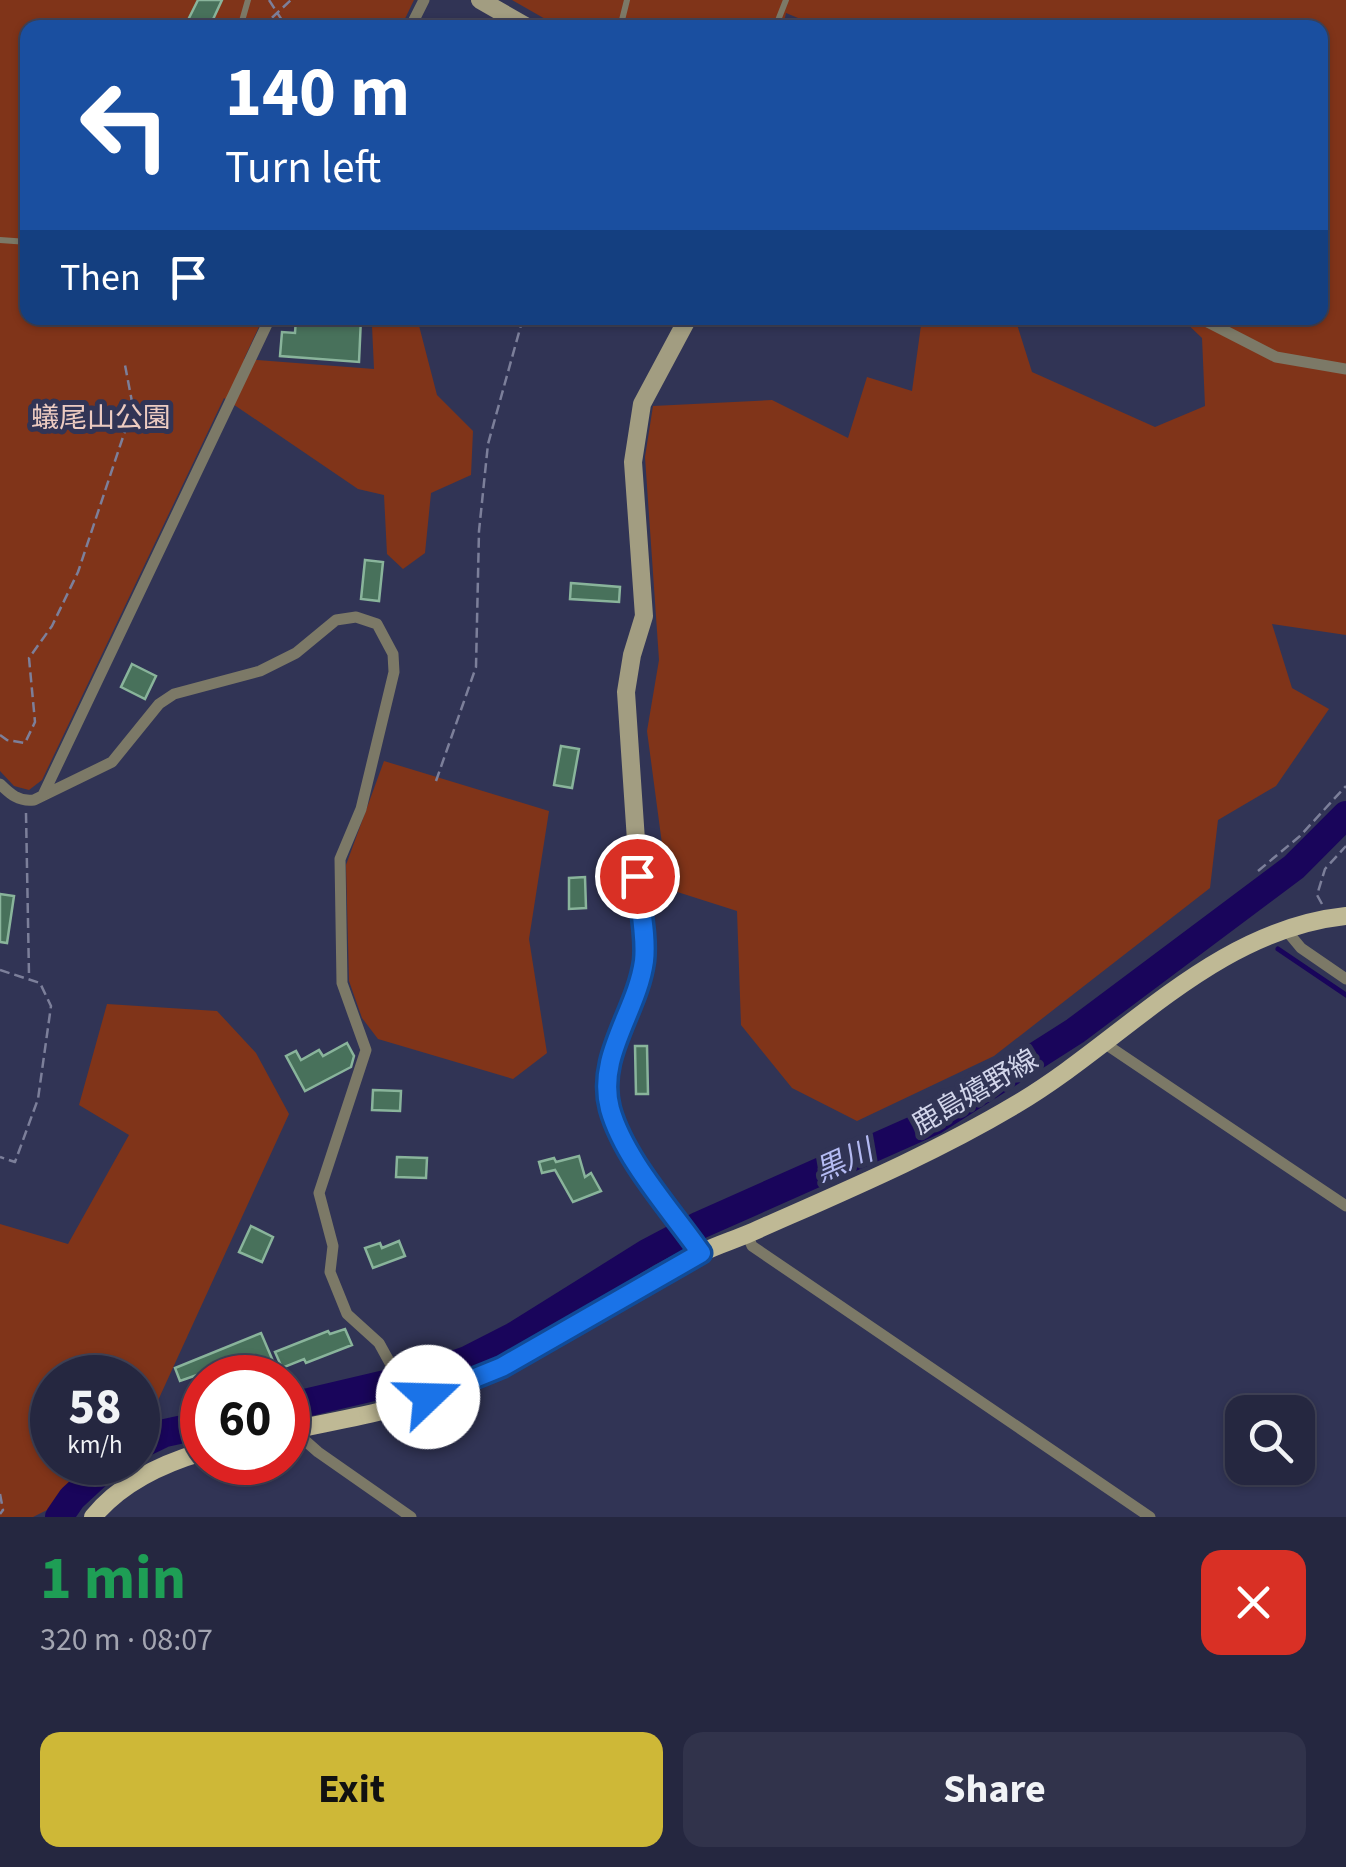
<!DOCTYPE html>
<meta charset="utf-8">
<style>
:root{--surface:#252740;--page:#31334b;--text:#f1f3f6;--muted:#a3a5b1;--line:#424459;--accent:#ceb837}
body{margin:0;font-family:"Source Sans 3","Noto Sans JP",sans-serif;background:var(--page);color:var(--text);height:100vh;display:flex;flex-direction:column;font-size:38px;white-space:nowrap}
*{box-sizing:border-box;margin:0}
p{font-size:32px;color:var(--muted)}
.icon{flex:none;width:55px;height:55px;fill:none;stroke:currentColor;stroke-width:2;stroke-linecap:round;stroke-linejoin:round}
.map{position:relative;height:1517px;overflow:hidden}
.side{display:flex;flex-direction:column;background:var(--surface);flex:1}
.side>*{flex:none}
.guide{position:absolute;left:20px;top:20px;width:1308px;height:305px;border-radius:20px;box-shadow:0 2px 8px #0004,0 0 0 2px var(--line);background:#1a4fa0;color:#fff;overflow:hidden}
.tools{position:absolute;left:1225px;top:1395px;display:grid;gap:20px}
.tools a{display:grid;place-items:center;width:90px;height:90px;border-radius:20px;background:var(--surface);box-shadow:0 2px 8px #0004,0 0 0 2px var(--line);font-size:50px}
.speed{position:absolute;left:30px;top:1355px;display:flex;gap:20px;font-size:50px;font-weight:700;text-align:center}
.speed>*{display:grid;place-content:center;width:130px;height:130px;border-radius:50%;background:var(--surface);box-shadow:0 2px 8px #0004,0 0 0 2px var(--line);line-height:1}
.speed small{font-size:25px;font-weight:400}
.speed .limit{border:15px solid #d22;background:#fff;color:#111}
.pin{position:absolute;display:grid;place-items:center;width:85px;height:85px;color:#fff;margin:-42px;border:5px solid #fff;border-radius:50%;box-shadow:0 2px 10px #0007}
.me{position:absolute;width:110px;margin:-55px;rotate:69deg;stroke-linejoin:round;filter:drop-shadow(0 0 8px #0008)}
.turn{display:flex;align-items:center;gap:35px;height:210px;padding:0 40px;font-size:45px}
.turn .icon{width:130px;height:130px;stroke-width:2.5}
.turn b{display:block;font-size:70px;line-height:85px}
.then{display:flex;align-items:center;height:95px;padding:0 40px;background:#0003;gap:20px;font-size:38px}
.round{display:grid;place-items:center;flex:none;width:105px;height:105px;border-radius:20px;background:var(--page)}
.summary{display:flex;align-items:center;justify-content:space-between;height:170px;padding:0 40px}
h1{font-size:60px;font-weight:700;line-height:75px;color:#1e9e55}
.cta{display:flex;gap:20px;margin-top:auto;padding:20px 40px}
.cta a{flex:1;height:115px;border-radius:20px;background:var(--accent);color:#111;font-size:40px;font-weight:700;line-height:115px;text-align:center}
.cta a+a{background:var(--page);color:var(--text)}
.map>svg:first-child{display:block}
.green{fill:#803419}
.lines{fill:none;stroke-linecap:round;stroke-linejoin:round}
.stream{stroke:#19055b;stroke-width:5}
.river{stroke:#19055b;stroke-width:28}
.building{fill:#48715b;stroke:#89b49b;stroke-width:2.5}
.path{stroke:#7c7f9a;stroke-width:2.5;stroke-dasharray:10 5;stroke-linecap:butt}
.lane{stroke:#7c7967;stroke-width:6}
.street{stroke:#7c7967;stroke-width:11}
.secondary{stroke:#a29d81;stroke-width:18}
.primary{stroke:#bfb995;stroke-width:18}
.route-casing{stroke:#114b97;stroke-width:25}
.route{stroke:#1a73e8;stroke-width:18}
.labels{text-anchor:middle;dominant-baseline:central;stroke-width:10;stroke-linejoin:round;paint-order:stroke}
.park-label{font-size:28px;fill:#eccbc1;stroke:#313455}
.street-label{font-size:28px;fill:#d2d5ea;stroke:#313455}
.water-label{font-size:30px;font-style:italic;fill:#b4baf2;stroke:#313455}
</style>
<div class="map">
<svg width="1346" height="1517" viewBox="0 0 1346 1517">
<rect width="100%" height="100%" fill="#313455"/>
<path class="green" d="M0 0H414L401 27 28 28V318H263L244 359 374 369 372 326 400 325 402 318H417L437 395 473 431 471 475 431 493 425 553 403 569 387 554 384 495 358 489 224 398 42 780 29 790 14 786 0 771Z
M512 0H1346V635L1272 624 1292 688 1329 709 1276 786 1218 820 1210 888 994 1056 857 1121 792 1088 741 1025 737 911 668 889 647 731 659 660 645 457 653 406 772 400 848 438 867 377 912 391 922 318H1015L1032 372 1155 427 1205 406 1202 338 1181 318H1320V28H822L786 13 783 27 561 28Z
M384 761 549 811 529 939 547 1053 513 1079 378 1039 362 1018 349 981 346 865Z
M107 1004 217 1011 256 1053 289 1114 155 1407 138 1424V1378H52V1462L99 1463 57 1505 33 1517H0V1224L68 1244 129 1135 79 1105Z"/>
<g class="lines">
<path class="stream" d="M1278 949 1346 995"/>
<path class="river" d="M288 1407 424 1375 467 1360 514 1336 647 1253 700 1225 934 1121 1075 1031 1294 867 1346 815
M138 1446 165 1433 202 1425
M59 1517 72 1498 111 1462"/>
</g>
<path class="building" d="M198 0H222L209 28H184Z
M296 318H361L359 362 280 356 282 332 295 333Z
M365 560 383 562 379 601 361 599Z
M571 583 620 587 619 602 570 599Z
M132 664 156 676 145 699 121 687Z
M561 746 579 749 572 788 554 785Z
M585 877 586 908 569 909V878Z
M0 894 14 896 7 943 0 942Z
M347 1043 354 1056 351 1067 305 1091 286 1056 296 1051 301 1060 319 1050 323 1056Z
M635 1046H647L648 1094H636Z
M373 1090 401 1091 400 1111 372 1110Z
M579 1156 585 1177 591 1173 601 1191 573 1202 555 1170 542 1173 539 1162 554 1158 556 1162Z
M397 1157 427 1158 426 1178 396 1177Z
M251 1226 273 1237 262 1262 239 1252Z
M399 1241 405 1256 373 1268 365 1248 380 1243 382 1248Z
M345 1329 352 1345 306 1363 304 1359 282 1368 275 1352 328 1331 330 1334Z
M261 1333 273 1361 230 1378H201L200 1374 180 1381 175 1368Z"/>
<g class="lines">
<path class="path" d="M269 0 287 28
M261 28 291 0
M0 735 7 740 25 743 35 722 29 658 52 626 78 572 133 407 125 365
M436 781 476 667 479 531 488 444 523 318
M26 813 29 975
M1258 871 1300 836 1346 786
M1322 904 1317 895 1325 869 1346 846
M0 970 40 983 51 1006 38 1099 15 1162 0 1157
M0 1494 3 1510 0 1514"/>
<path class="lane" d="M240 28 248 0
M620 28 627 0
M775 28 786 0
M0 240 28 242"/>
<path class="street" d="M410 28 424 0
M1200 318 1276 357 1346 369
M0 784C10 794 19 802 34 800L112 762 159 704 174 694 260 671 296 653 336 620 356 617 377 624 393 654 394 672 361 809 340 859 342 983 366 1050 319 1193 333 1246 330 1272 347 1314 379 1343 390 1363 403 1405
M43 795 270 318
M1286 930 1301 948 1346 979
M1104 1043 1346 1206
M747 1234 752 1246 1150 1517
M293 1430 318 1452 411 1517"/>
<path class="secondary" d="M480 0 529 28
M688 318 642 404 633 462 644 616 632 655 626 692 644 959C640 974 637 990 632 1004 626 1021 615 1037 611 1054 592 1127 662 1198 701 1253"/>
<path class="primary" d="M288 1431C343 1419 403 1410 456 1388 542 1353 617 1294 701 1253 717 1245 734 1240 750 1233 840 1193 931 1155 1015 1105 1124 1041 1213 930 1346 916
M93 1517C120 1484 161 1464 202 1452"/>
</g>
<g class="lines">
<g class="route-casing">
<path id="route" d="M428 1397 502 1367 701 1253C671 1210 624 1159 610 1109 596 1056 637 1012 644 961 647 935 639 903 637 876"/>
</g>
<use href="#route" class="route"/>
</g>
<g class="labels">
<g class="park-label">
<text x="101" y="418">蟻尾山公園</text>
</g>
<g class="street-label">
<text transform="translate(975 1092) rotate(-30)">鹿島嬉野線</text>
</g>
<g class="water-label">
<text transform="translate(844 1161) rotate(-24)">黒川</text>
</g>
</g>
</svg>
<div class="tools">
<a><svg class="icon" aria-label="search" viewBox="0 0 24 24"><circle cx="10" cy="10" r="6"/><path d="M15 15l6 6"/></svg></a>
</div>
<div class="speed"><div>58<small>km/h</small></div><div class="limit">60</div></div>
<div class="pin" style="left:637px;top:876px;background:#d93025"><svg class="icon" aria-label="arrive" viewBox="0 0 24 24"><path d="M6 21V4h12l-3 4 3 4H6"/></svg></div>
<svg class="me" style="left:428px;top:1397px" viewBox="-20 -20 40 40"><circle r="19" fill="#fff"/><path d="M0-13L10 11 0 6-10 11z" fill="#1a73e8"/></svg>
<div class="guide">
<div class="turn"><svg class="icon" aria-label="left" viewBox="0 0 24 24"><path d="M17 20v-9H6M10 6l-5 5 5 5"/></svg><div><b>140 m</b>Turn left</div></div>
<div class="then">Then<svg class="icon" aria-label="arrive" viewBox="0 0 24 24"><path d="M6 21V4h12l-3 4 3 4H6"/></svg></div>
</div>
</div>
<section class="side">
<div class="summary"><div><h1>1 min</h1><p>320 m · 08:07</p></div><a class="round" style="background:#d93025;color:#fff"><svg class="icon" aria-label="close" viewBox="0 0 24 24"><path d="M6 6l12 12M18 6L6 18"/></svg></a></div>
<div class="cta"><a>Exit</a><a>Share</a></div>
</section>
